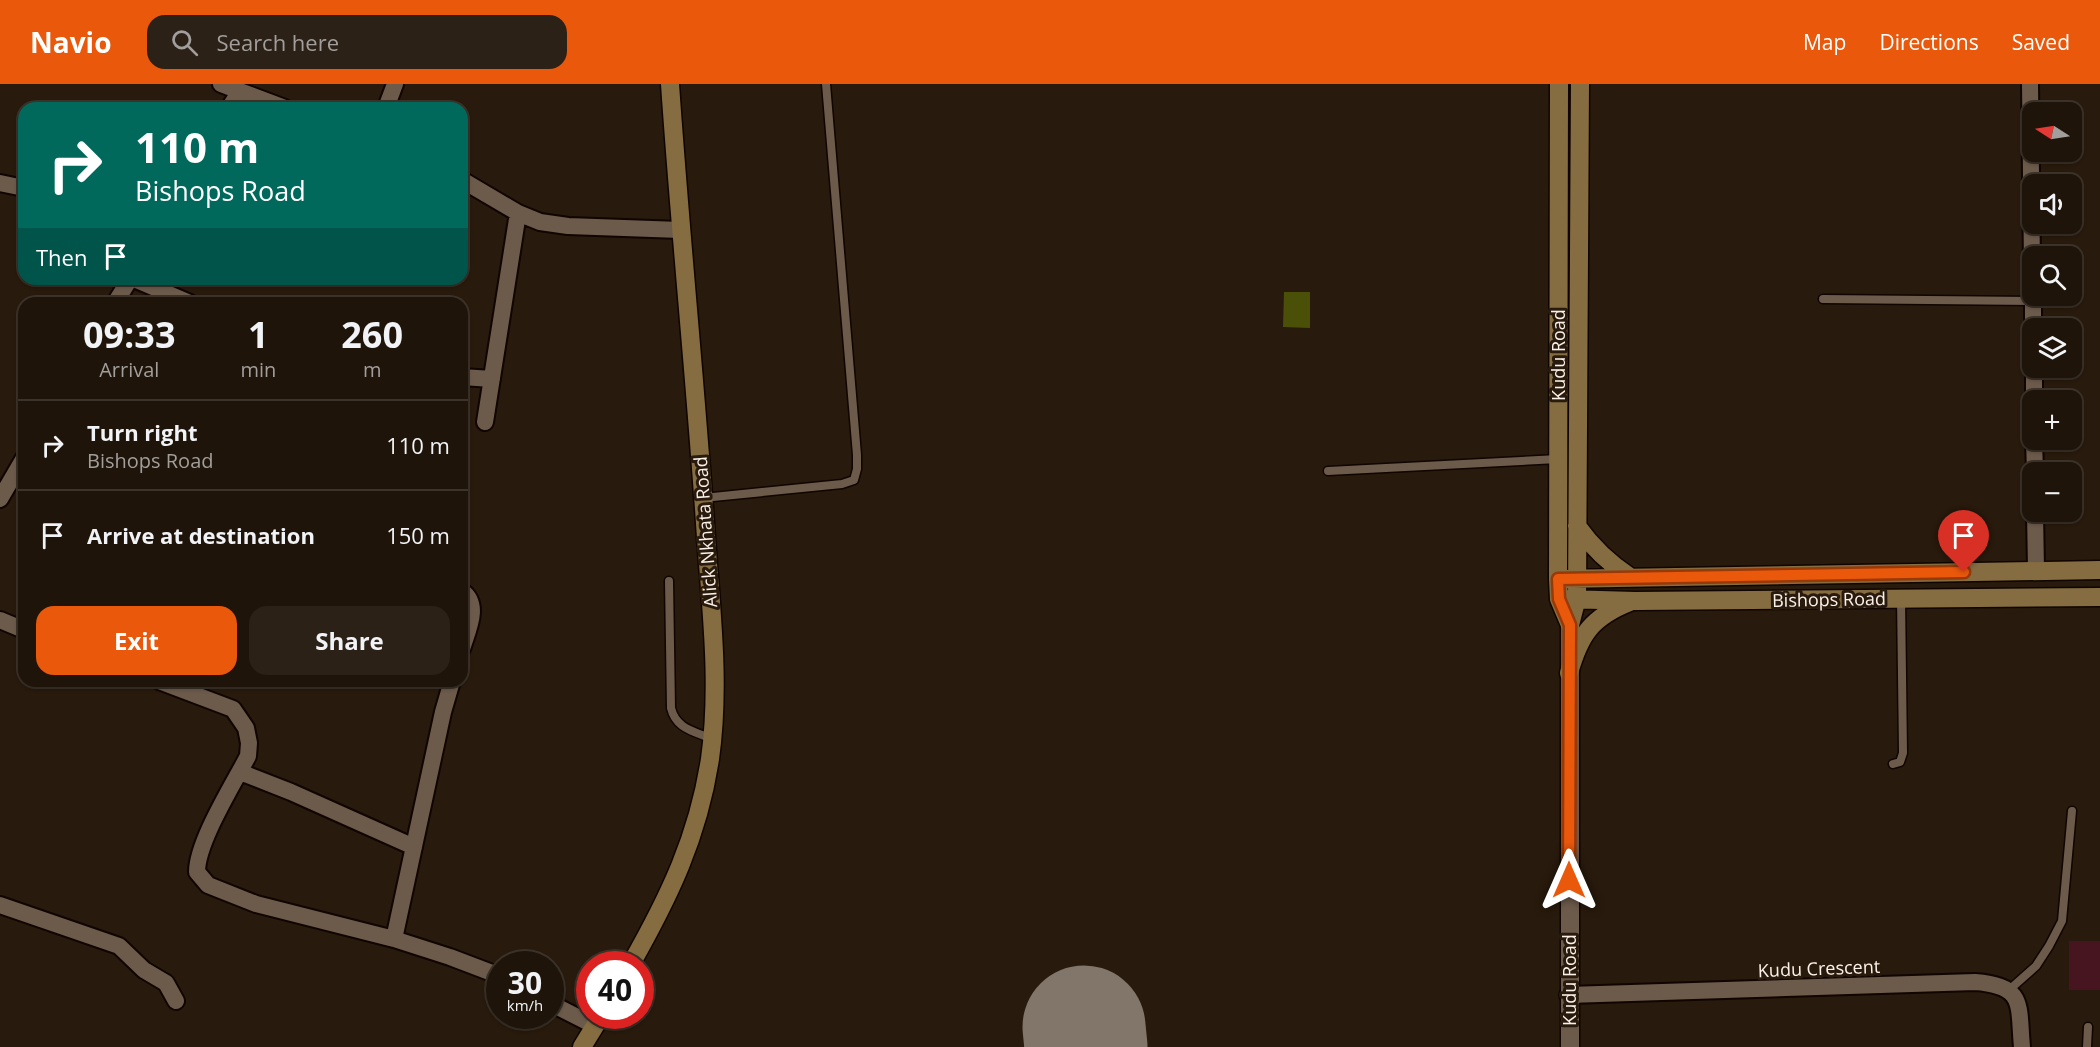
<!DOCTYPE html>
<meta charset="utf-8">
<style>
:root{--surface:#1e1409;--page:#2b2117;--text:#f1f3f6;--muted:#a19e9c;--line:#3c332a;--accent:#ea580c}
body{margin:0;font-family:"Open Sans",sans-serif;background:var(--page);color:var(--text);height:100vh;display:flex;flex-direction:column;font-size:22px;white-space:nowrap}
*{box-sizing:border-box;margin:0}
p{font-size:20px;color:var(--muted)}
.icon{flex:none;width:33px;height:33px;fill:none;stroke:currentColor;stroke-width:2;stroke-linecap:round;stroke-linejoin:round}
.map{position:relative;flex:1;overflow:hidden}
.sheet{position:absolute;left:18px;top:213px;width:450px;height:390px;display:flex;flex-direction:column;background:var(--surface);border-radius:18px;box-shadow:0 2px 4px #0004,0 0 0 2px var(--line)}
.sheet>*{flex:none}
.banner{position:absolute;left:18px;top:18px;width:450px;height:183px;border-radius:18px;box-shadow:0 2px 4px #0004,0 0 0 2px var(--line);background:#00695c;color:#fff;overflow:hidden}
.needle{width:39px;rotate:282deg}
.fabs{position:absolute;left:2022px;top:18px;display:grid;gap:12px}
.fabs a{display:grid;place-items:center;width:60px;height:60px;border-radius:12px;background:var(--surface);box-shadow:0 2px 4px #0004,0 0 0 2px var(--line);font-size:30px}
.speed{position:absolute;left:486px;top:867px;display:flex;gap:12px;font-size:30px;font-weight:700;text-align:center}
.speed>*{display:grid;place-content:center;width:78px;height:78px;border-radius:50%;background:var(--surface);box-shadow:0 2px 4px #0004,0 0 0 2px var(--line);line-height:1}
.speed small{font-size:15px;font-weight:400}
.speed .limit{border:9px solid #d22;background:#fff;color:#111}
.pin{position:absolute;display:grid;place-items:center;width:51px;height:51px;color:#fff;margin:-62px -26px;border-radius:50% 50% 50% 0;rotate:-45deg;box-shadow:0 0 6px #0007}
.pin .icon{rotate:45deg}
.me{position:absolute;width:66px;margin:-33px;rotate:0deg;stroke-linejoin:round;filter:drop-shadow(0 0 4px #0008)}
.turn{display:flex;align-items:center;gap:21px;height:126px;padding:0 18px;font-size:27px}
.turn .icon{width:78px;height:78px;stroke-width:2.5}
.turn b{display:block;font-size:42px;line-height:51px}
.then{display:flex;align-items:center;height:57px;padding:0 18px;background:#0003;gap:12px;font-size:22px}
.eta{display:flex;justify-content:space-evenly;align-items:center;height:102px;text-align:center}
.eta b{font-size:36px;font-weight:700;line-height:42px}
.button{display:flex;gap:12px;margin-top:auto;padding:12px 18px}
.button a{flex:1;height:69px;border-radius:18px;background:var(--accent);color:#fff;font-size:24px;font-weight:700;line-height:69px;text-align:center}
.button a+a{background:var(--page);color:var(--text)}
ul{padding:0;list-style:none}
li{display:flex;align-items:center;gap:18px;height:90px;padding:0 18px;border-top:2px solid var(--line)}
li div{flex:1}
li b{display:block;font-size:22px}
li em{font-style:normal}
header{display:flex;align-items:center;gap:36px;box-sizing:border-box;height:84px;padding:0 30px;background:var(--accent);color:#fff}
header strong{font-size:28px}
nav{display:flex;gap:33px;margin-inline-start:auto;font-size:21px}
.search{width:420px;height:54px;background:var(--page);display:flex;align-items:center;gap:15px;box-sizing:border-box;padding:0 21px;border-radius:18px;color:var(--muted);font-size:22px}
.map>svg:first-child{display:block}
.green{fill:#47151f}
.water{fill:#4a5007}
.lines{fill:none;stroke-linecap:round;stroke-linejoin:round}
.runway{stroke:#82766a;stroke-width:123}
.service-casing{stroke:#100500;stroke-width:11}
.minor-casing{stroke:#100500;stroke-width:20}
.tertiary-casing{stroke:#100500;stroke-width:21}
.secondary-casing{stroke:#100500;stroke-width:21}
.service{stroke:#6c5a4b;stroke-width:8}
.minor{stroke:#6c5a4b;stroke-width:16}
.tertiary{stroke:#6c5a4b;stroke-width:18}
.secondary{stroke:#856d41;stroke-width:18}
.route-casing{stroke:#983908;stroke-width:15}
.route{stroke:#ea580c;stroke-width:10}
.labels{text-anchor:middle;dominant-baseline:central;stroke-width:6;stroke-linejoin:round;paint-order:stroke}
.street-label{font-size:18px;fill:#fcf1e8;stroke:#281a0c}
</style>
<header>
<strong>Navio</strong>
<div class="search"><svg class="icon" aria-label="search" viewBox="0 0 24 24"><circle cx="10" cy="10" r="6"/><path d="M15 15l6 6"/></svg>Search here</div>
<nav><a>Map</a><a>Directions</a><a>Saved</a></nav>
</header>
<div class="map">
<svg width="2100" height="963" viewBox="0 0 2100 963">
<rect width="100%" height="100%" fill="#281a0c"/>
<path class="green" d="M2069 857H2100V906H2069Z"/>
<path class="water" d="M1284 208H1310V244L1283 243Z"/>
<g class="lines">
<path class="runway" d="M1084 943 1086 963"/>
<g class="service-casing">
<path id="service" d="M1823 215 2033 217
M1328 387 1558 375
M703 414 842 400 854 396 857 385V371L826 0
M669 497 671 624C676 645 694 647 712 655
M1893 680 1900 678 1903 669 1901 514
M2009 906 2036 882 2049 862 2062 837 2072 727
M2087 963 2088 943"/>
</g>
<g class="minor-casing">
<path id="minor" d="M221 0 285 24
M2030 0 2032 182
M229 24 240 7
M386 24 395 0
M462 96 518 129 540 138 568 142 680 146
M0 99 24 104
M134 195 190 219
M2033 212V244
M115 219 130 195
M2034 284V316
M462 293 492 295
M485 338 518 129
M2034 356 2035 388
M0 415 24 374
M2035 428 2036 486
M462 507C481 521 468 545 462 565
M0 536 24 546
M159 597 233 625 246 644 249 659 248 672C233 701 197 758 197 788L208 801 256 820 394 855 450 873 500 892
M240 688 291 708 414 763
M0 821 119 862 144 886 166 899 176 917
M394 855 443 628 452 597
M1568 911 1975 898C2026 902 2018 921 2022 963
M550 919 595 942"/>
</g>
<g class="tertiary-casing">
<path id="tertiary" d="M1570 541V963"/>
</g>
<g class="secondary-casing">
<path id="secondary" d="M1559 0 1558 495 1559 515 1570 541
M1577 442C1592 463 1607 478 1630 493
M1558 495 2100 486
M1565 515 1635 517 2100 513
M1570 541 1577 514 1580 0
M1569 589C1580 550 1592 533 1630 518
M631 880C669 813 698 753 710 675 721 597 710 517 705 439 695 293 680 146 670 0
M582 963 601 932"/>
</g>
<use href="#service" class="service"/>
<use href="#minor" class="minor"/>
<use href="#tertiary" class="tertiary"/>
<use href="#secondary" class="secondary"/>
</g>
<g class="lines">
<g class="route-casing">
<path id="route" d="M1569 796 1570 541 1559 515 1558 495 1964 488"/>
</g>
<use href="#route" class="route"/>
</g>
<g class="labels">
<g class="street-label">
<text transform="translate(1558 271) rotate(-90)">Kudu Road</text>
<text transform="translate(705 448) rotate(-94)">Alick Nkhata Road</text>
<text transform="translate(1829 515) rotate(-1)">Bishops Road</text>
<text transform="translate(1819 884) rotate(-2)">Kudu Crescent</text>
<text transform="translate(1569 896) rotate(-90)">Kudu Road</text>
</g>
</g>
</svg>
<div class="fabs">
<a><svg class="needle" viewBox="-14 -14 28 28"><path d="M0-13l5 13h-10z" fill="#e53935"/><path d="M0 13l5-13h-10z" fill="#a19e9c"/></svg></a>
<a><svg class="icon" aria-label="sound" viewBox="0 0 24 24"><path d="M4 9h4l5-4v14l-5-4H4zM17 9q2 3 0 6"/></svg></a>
<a><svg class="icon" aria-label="search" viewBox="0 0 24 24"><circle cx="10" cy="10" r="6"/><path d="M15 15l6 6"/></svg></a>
<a><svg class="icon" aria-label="layers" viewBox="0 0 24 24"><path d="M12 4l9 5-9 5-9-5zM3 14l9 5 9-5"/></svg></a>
<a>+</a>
<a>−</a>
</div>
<div class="speed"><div>30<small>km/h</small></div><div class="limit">40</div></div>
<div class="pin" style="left:1964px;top:488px;background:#d93025"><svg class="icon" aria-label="arrive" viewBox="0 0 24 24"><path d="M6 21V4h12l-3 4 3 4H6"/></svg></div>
<svg class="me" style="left:1569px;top:796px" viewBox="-20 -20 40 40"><path d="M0-17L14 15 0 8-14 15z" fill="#ea580c" stroke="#fff" stroke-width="4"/></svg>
<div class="banner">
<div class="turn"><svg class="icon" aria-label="right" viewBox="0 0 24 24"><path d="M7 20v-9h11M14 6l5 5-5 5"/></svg><div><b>110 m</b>Bishops Road</div></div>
<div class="then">Then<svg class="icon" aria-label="arrive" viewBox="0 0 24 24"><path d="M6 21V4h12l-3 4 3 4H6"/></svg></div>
</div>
<section class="sheet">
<div class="eta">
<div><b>09:33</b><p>Arrival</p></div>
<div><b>1</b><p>min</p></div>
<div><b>260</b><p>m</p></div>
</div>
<ul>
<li><svg class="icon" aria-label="right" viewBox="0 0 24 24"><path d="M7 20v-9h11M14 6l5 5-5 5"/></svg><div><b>Turn right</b><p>Bishops Road</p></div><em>110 m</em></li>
<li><svg class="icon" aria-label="arrive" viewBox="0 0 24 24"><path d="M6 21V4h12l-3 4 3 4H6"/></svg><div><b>Arrive at destination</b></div><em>150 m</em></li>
</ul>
<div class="button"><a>Exit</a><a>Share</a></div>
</section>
</div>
